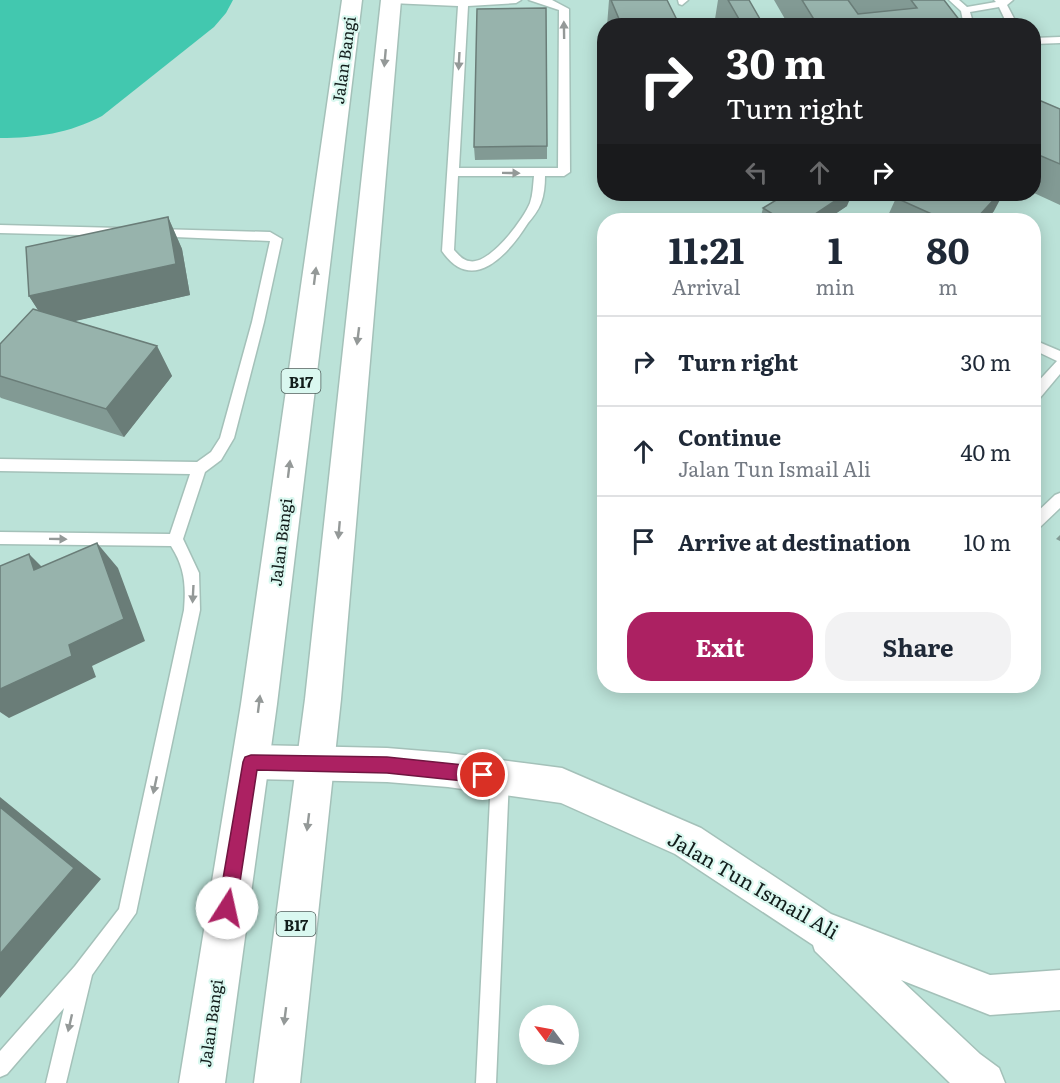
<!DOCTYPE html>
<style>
:root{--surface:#fff;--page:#f2f2f3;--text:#1f2937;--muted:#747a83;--line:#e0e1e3;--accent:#ac2162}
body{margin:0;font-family:Literata,serif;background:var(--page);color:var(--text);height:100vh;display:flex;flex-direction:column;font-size:22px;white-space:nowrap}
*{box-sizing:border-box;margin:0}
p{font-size:20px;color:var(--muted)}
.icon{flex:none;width:33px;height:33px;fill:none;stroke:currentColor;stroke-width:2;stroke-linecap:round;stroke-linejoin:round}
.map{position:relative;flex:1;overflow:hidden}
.panel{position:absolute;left:597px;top:213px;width:444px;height:480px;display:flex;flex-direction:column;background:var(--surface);border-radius:24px;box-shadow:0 3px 15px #0003}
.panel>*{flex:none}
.hud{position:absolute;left:597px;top:18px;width:444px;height:183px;border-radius:24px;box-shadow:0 3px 15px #0003;background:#202124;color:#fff;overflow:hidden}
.needle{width:39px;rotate:302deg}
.tools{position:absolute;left:519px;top:1005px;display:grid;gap:12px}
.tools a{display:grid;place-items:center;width:60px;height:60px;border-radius:50%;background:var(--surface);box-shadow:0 3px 15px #0003;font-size:30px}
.pin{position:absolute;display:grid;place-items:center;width:51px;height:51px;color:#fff;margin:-26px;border:3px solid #fff;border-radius:50%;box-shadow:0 2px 6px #0007}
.me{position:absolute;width:66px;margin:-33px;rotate:10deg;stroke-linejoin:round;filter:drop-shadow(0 0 4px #0008)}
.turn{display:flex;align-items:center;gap:21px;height:126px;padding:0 30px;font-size:27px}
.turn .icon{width:78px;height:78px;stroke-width:2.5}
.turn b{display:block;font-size:42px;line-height:51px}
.lanes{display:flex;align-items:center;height:57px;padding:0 30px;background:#0003;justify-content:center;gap:30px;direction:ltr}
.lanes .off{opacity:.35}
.eta{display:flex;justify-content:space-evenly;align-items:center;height:102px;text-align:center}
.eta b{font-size:36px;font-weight:700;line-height:42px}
.action{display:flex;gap:12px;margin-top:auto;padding:12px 30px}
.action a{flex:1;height:69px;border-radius:24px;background:var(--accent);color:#fff;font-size:24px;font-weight:700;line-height:69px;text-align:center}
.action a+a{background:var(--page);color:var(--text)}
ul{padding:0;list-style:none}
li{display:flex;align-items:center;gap:18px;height:90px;padding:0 30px;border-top:2px solid var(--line)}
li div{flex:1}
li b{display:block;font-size:22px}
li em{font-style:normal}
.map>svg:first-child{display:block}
.built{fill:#bbe2d8;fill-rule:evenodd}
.water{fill:#42c8af}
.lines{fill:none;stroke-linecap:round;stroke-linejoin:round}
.service-casing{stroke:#a4c1b9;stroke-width:3}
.minor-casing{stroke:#a4c1b9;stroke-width:3}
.primary-casing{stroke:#a4c1b9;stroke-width:3}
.service{fill:#fff;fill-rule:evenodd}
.minor{fill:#fff;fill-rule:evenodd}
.primary{fill:#fff;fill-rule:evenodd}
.wall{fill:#829a94}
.shaded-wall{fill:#6a7d78}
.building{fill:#97b3ac;stroke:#6a7d78;stroke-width:1.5}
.oneway{fill:#949998}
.route{fill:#ac2162;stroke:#701540;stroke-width:1.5}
.labels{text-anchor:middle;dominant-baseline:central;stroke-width:4.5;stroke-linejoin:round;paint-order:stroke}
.shield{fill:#daf8f0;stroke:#4e5f5b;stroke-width:1.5}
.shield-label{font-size:15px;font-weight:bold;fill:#121d1b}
.street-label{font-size:16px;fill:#121d1b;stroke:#daf8f0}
.near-street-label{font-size:20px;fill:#121d1b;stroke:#daf8f0}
</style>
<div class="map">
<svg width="1060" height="1083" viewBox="0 0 1060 1083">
<rect width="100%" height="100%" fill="#cdeae3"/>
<path class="built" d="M0 0H1060V1083H0ZM604 26H1034V194H604ZM604 220H1034V686H604ZM530 1016H568V1054H530Z"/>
<path class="water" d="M0 0H233L226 13 214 27 102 116C70 133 36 138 0 138Z"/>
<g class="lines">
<g class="service-casing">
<path id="service" d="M386 0H521L516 3 468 6 459 168H558L559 10 529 0H552L569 9 570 172 564 176H545C545 185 544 195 541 203 538 211 533 217 528 223 509 253 473 296 442 251L458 6 391 3ZM458 176H534C533 185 533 194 530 203 523 220 489 266 469 261 462 260 458 254 454 250Z
M678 0H688L682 5 679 4Z
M949 0H959L967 7 996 2 994 0H1013L1007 5 1018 26H1008L999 7 970 12 974 26H964L961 11Z
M1060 37V43L1034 44V38Z
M0 225 120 228 126 232 120 236 0 233Z
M156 229 270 232 282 239 264 322 234 438 221 460 205 472 183 539 199 573 200 610 136 913 92 975 66 1083H46L64 1008 7 1074 0 1077V1051L75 966 119 909 184 610C186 585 185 568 171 546L0 544V532L170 534 190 474 0 471V459L197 462 211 452 220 438 252 322 270 241 152 236V230Z
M1034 340 1060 351V374L1039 399 1034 400V386L1057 361 1034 350Z
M1060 493V508L1039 528 1034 530V515L1055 495Z
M500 769 506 772 509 778 496 1083H476L491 778 494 772Z"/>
</g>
<g class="minor-casing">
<path id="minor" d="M251 745 387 748 448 753 562 768 701 828 831 914 990 975 1060 970V1010L990 1015 901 980 980 1054 999 1068 1005 1083H950L815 951 813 945 675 854 561 803 448 787 387 782 251 779 239 774 234 762 239 750Z"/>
</g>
<g class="primary-casing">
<path id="primary" d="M342 0H362L277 704 225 1083H179L241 704Z
M381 0H401L341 699 300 1083H254L305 699Z"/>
</g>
<use href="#service" class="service"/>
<use href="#minor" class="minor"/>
<use href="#primary" class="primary"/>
</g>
<path class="wall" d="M609 0H667L680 26H607Z
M718 0H749L764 26H696L717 23 715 19Z
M774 0H944L964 26H789Z
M1034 98 1060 109V205L1034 193Z
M547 146V159L475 160 474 147Z
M896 198 994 211 986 220H886Z
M847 206 826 220H760L763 208Z
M168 217 182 249 190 295 74 321 157 346 172 376 124 437 1 398 0 397V344L38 310 29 296Z
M1060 535V541L1056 539Z"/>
<path class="shaded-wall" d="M845 194H852L847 206 826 220H806Z
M998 194H1003L994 211 986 220H975Z
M168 217 182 249 190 295 49 327 29 296Z
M157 346 172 376 124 437 106 409Z
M97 543 118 568 145 641 92 666 96 677 9 718 0 712V689L69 645Z
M29 554 53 578 34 570Z
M0 797 101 879 0 998Z"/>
<path class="building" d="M611 0H667L680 26H622Z
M728 0H749L764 26H743Z
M802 0H848L858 14 917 8 911 0H944L964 26H818Z
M546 8 547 146 474 147 477 9Z
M718 23 719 26H696Z
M1034 98 1060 109V164L1034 153Z
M786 194H845L806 220H782L763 208Z
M900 194H999L975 220H945L896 198Z
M168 217 176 264 29 296 26 247Z
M33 309 157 346 106 409 0 376V344Z
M97 543 124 619 69 645 72 656 0 689V566L29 554 34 570Z
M0 807 74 868 0 954Z"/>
<defs><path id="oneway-solid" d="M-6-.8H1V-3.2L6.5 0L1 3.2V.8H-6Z" transform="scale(1.5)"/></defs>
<g class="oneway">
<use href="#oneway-solid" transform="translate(564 30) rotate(-91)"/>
<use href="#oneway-solid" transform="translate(385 58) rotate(95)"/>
<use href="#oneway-solid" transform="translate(459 61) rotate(93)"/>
<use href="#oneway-solid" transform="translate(511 173) rotate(1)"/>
<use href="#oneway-solid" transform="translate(315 276) rotate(-83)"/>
<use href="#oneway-solid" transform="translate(358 336) rotate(97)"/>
<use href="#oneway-solid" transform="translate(289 469) rotate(-83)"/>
<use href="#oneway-solid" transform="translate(339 530) rotate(95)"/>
<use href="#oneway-solid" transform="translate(58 539) rotate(1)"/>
<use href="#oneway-solid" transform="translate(193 594) rotate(93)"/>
<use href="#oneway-solid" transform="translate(259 704) rotate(-83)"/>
<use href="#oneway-solid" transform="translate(155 785) rotate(102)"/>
<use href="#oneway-solid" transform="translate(308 822) rotate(97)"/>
<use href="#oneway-solid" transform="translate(285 1016) rotate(97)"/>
<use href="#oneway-solid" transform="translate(70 1023) rotate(103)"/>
</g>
<path class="route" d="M251 755 387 757 483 767 488 769 491 775 488 781 483 783 387 773 257 770 236 908 233 914 227 917 221 914 218 908 243 762 245 757Z"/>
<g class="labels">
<g class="shield">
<rect x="281.5" y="369" width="39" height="24" rx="4.5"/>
<rect x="276.5" y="912" width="39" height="24" rx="4.5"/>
</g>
<g class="shield-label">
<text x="301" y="381">B17</text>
<text x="296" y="924">B17</text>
</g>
<g class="street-label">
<text transform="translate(343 60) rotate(-82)">Jalan Bangi</text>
<text transform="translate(280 542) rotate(-83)">Jalan Bangi</text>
<text transform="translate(210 1023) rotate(-82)">Jalan Bangi</text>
</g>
<g class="near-street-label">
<text transform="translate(754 884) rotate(30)">Jalan Tun Ismail Ali</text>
</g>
</g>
</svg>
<div class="tools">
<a><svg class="needle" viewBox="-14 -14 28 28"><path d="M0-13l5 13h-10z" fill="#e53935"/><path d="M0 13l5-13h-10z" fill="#747a83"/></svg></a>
</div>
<div class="pin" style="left:483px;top:775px;background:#d93025"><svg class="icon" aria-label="arrive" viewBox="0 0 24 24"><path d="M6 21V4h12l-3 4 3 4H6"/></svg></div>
<svg class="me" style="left:227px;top:908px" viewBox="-20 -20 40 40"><circle r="19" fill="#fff"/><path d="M0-13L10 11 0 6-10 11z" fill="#ac2162"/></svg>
<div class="hud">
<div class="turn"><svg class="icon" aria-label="right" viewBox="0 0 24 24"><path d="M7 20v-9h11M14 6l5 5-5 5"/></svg><div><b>30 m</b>Turn right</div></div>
<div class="lanes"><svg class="icon off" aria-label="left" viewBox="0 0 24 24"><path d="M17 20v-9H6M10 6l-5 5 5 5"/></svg><svg class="icon off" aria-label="ahead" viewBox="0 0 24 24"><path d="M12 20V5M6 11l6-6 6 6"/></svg><svg class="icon" aria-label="right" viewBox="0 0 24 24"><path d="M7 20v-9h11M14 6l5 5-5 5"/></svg></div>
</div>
<section class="panel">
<div class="eta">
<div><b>11:21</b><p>Arrival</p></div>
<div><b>1</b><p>min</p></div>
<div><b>80</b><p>m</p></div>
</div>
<ul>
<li><svg class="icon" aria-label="right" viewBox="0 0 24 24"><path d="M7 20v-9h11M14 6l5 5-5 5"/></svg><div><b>Turn right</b></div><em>30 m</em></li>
<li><svg class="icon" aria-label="ahead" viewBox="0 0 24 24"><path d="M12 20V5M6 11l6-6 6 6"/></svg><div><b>Continue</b><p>Jalan Tun Ismail Ali</p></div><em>40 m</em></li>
<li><svg class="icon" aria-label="arrive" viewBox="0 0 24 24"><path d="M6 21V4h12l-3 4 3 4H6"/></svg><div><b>Arrive at destination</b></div><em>10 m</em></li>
</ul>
<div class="action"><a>Exit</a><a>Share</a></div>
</section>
</div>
